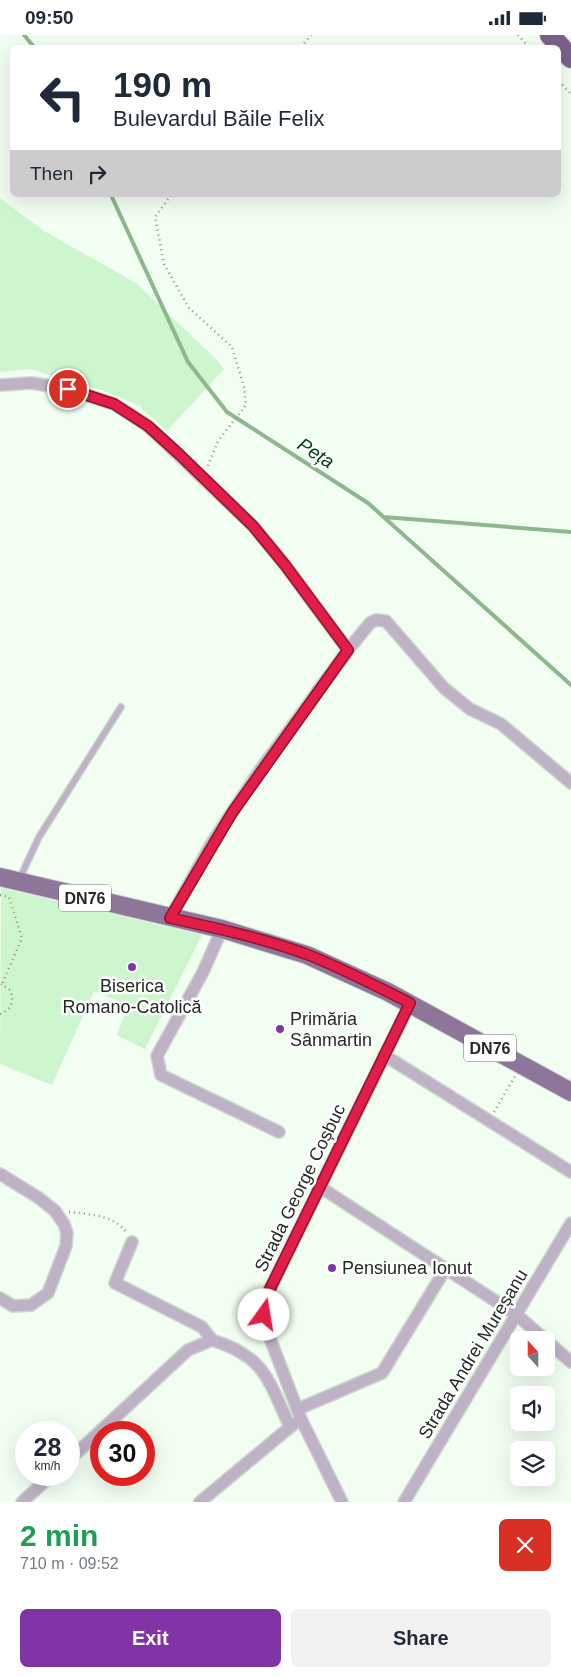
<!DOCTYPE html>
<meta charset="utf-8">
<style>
:root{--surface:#fff;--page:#f2f2f3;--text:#1f2937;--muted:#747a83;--accent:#8134a5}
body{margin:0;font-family:Helvetica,sans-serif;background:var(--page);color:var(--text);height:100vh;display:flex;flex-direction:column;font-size:19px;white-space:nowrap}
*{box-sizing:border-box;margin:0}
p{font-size:16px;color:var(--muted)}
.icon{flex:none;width:28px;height:28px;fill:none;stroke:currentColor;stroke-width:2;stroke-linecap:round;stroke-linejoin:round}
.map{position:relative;height:1467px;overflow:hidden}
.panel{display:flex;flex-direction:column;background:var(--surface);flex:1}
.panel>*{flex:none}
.hud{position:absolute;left:10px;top:10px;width:551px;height:152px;border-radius:8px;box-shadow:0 5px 20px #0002;background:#fff;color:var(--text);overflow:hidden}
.needle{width:32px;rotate:339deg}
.controls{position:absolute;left:510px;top:1296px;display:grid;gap:10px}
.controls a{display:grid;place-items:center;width:45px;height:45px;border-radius:8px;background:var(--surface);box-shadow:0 5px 20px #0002;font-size:25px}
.speed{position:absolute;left:15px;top:1386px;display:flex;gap:10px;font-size:25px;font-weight:700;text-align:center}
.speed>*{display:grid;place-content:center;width:65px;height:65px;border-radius:50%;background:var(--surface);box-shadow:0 5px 20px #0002;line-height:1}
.speed small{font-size:12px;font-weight:400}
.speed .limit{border:8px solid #d22;background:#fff;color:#111}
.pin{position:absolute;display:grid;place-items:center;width:42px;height:42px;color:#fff;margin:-21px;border:2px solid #fff;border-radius:50%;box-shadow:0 1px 5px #0007}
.me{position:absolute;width:55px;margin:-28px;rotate:13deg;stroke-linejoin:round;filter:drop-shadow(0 0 4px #0008)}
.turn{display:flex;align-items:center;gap:18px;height:105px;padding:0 20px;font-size:22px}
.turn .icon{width:65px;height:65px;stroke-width:2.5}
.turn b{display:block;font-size:35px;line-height:42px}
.then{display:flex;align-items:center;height:48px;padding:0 20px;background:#0003;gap:10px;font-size:19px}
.round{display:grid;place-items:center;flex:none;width:52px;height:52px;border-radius:8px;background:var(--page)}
.headline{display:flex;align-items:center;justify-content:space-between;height:85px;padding:0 20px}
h1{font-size:30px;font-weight:800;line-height:38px;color:#1e9e55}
.cta{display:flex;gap:10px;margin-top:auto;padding:10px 20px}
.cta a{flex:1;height:58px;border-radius:8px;background:var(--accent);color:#fff;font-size:20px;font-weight:800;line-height:58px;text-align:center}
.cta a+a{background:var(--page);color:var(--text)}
.status{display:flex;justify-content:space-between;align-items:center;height:35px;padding:0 25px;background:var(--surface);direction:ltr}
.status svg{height:14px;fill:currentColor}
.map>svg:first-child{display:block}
.green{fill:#cef6ce}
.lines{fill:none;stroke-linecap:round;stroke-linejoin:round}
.stream{stroke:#8eb78e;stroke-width:4}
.lane-casing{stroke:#cdd8cd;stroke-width:8}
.street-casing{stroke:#cdd8cd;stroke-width:14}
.primary-casing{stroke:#cdd8cd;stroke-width:20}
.highway-casing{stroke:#cdd8cd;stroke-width:22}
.path{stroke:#8b958b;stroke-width:2.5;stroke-dasharray:1 4;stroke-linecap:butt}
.lane{stroke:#bfb2c7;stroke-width:5.5}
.street{stroke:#bfb2c7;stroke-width:11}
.primary{stroke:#8e769b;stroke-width:18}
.highway{stroke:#7c608a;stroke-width:20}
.route-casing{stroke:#92132f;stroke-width:12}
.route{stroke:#e11d48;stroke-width:9}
.poi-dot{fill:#8134a5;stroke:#fff;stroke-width:2}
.labels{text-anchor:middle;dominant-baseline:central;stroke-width:5;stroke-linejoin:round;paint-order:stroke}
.shield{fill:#fff;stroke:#656a65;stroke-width:1}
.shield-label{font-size:16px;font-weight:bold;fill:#232a23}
.poi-label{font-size:18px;fill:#232a23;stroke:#fff;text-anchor:start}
.street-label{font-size:18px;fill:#232a23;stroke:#fff}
.water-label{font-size:19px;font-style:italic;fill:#02420e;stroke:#fff}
</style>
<div class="status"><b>09:50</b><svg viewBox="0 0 49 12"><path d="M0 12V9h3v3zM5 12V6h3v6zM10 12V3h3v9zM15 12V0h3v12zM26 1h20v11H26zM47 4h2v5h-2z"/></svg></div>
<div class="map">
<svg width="571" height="1467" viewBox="0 0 571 1467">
<rect width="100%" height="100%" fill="#f2fef2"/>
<path class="green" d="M0 163 44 196 136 248 217 325 224 334 167 396 138 370 101 355 30 334 0 337Z
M1 853 202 900 145 1014 117 1000 128 970 94 956 52 1050 0 1029Z"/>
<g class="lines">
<path class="stream" d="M24 0 34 12
M111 160 188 327 227 377 368 468 571 650
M384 482 571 497"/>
<g class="lane-casing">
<path id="lane" d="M19 845 39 802 121 672"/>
</g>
<g class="street-casing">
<path id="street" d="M0 350 32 348 68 354 114 369 148 391 253 491 285 530 348 615
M170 883 213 806 260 735 348 615 370 588 376 585 386 586 444 653 470 674 501 689 571 748
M222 894 203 937 157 1021 161 1040 279 1097
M384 1020 571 1137
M0 1139 39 1163 55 1176 64 1189 67 1198 66 1211 48 1258 31 1270 13 1271 0 1263
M320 1152 517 1280 571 1327
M132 1207 115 1248 202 1292 212 1305
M298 1374 382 1338 446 1233
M69 1425 188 1315 212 1305C266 1322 268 1345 290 1392
M22 1467 52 1440
M200 1467 295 1388
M342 1467 301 1384 266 1293 264 1280 265 1264 410 969
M404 1467 571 1188"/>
</g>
<g class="primary-casing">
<path id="primary" d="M0 842 222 894 307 920 388 957 571 1057"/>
</g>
<g class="highway-casing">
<path id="highway" d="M550 0 571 23"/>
</g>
<path class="path" d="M518 0 529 12
M301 12 311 0
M559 46 571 59
M171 160 155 182 164 229 189 273 232 312 244 352 246 370 218 406 207 433
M0 860 9 862 22 903 2 949
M0 979C11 975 15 966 10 955L1 949
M494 1077 515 1041
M69 1177C88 1179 114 1180 126 1197"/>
<use href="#lane" class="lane"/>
<use href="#street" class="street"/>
<use href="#primary" class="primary"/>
<use href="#highway" class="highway"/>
</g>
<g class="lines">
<g class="route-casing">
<path id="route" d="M68 354 114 369 148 391 180 420 253 491 285 530 348 615 232 778 170 883C216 893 262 903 306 919 342 933 376 951 410 968L265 1264 264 1280"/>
</g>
<use href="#route" class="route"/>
</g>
<g class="poi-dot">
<circle cx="132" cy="932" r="5"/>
<circle cx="280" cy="994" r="5"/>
<circle cx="332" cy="1233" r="5"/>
</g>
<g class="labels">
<g class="shield">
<rect x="59" y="849.5" width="52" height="27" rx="4"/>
<rect x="464" y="999.5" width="52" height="27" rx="4"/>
</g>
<g class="shield-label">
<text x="85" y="863">DN76</text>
<text x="490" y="1013">DN76</text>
</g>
<g class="poi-label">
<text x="132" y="951" text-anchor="middle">Biserica<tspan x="132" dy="21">Romano-Catolică</tspan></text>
<text x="290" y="984">Primăria<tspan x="290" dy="21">Sânmartin</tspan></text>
<text x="342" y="1233">Pensiunea Ionut</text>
</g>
<g class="street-label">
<text transform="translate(300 1153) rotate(-64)">Strada George Coșbuc</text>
<text transform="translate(473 1319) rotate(-59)">Strada Andrei Mureșanu</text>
</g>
<g class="water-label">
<text transform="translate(316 418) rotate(33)">Peța</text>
</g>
</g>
</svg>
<div class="controls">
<a><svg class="needle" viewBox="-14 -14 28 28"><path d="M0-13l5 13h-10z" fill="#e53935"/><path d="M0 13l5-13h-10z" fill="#747a83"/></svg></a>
<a><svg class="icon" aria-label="sound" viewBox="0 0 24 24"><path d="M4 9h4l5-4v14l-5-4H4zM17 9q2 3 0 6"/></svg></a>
<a><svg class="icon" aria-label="layers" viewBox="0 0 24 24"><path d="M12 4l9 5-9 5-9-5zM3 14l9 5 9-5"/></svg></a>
</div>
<div class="speed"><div>28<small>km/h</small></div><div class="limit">30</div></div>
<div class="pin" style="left:68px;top:354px;background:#d93025"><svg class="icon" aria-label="arrive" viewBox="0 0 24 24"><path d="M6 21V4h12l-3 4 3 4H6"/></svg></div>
<svg class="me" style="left:264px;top:1280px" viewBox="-20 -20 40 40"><circle r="19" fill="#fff"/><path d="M0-13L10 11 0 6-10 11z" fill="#e11d48"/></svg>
<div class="hud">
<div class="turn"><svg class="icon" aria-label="left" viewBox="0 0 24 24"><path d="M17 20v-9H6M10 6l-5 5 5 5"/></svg><div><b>190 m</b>Bulevardul Băile Felix</div></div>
<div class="then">Then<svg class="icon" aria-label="right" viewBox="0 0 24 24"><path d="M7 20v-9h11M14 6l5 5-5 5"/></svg></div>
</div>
</div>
<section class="panel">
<div class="headline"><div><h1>2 min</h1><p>710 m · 09:52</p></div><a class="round" style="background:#d93025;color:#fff"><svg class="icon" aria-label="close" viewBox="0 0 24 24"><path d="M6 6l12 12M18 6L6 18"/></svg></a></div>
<div class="cta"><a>Exit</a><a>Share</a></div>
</section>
